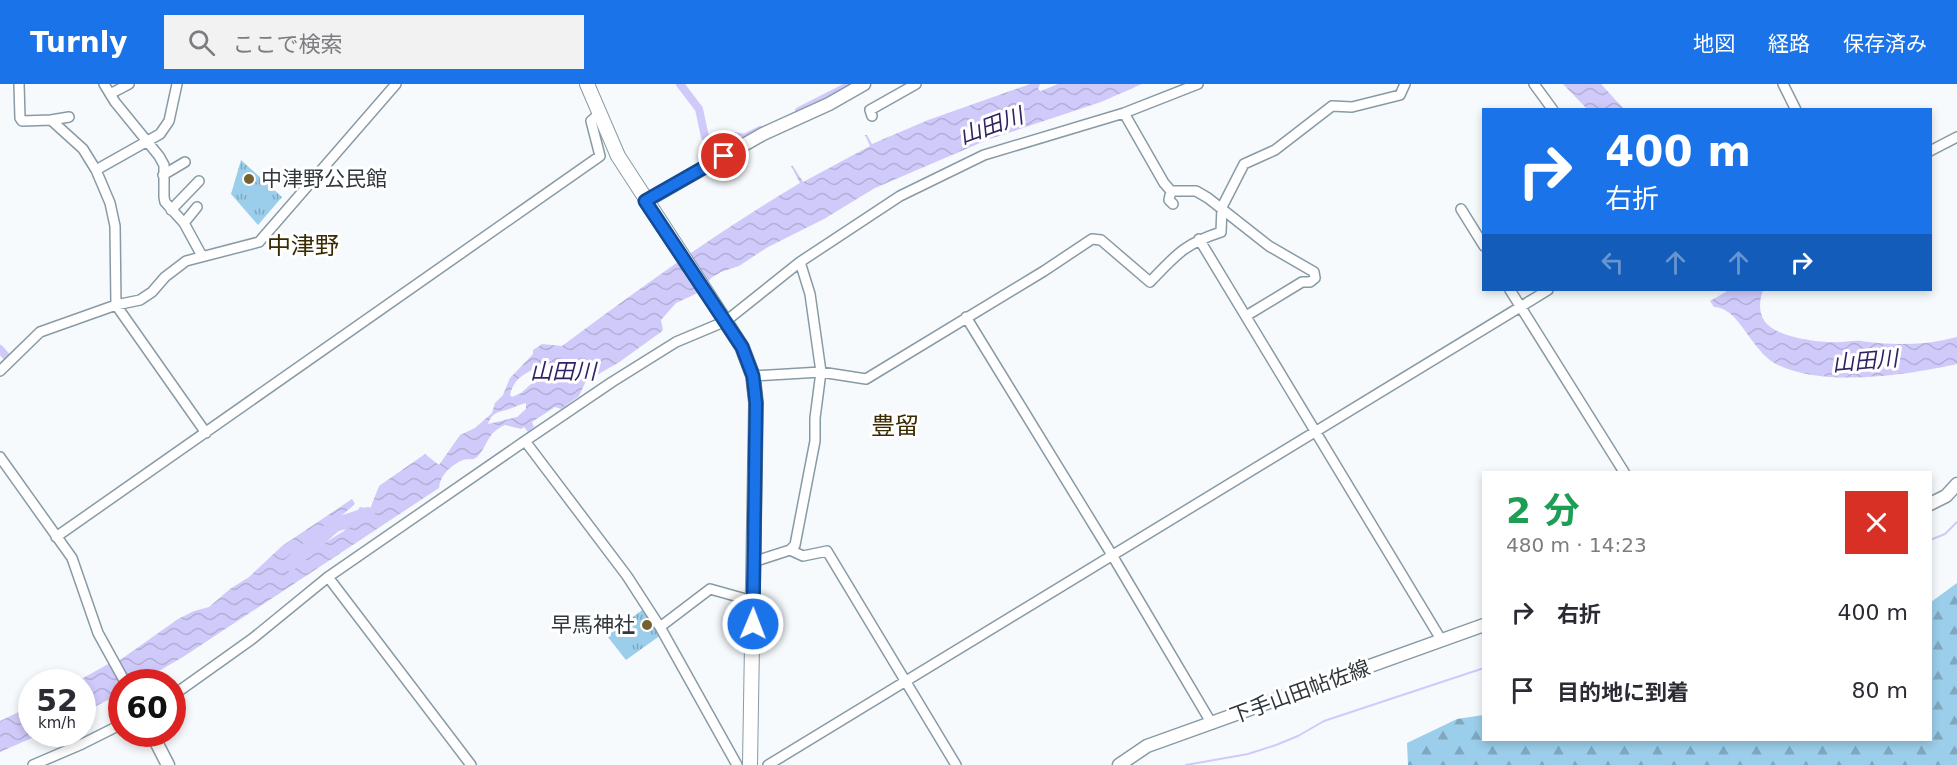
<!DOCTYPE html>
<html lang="ja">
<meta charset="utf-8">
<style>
:root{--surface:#fff;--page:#f2f2f3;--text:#2b2b33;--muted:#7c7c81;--accent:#1a73e8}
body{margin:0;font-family:"DejaVu Sans","Noto Sans JP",sans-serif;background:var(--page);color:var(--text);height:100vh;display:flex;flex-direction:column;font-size:22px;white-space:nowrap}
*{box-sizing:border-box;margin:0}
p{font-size:20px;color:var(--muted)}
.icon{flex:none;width:33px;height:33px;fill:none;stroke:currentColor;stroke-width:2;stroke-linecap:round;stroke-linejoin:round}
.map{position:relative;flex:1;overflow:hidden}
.panel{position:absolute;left:1482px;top:387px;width:450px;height:270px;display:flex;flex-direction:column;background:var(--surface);border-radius:0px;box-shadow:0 3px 9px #0003}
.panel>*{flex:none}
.banner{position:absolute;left:1482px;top:24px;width:450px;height:183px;border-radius:0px;box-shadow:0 3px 9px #0003;background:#1a73e8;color:#fff;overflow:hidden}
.speed{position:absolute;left:18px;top:585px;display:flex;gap:12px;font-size:30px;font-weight:700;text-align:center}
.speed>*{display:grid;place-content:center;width:78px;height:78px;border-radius:50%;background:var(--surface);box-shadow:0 3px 9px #0003;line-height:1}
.speed small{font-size:15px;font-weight:400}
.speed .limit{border:9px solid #d22;background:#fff;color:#111}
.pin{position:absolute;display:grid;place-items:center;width:51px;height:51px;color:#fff;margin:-26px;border:3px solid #fff;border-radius:50%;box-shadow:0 2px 6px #0007}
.me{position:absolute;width:66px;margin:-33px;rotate:1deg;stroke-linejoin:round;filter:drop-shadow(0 0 4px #0008)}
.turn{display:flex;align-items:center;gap:21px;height:126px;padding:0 24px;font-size:27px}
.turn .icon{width:78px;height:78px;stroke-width:2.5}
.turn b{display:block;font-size:42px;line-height:51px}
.lanes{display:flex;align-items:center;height:57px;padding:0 24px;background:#0003;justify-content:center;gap:30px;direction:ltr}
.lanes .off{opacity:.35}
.round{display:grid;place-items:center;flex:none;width:63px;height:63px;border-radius:0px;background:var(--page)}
.overview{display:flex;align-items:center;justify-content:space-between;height:102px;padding:0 24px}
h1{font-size:36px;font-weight:700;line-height:45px;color:#1e9e55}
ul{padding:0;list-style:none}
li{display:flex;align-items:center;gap:18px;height:78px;padding:0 24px}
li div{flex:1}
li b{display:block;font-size:22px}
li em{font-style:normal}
header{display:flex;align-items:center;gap:36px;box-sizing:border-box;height:84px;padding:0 30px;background:var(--accent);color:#fff}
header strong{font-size:28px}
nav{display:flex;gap:33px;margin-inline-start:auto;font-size:21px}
.search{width:420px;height:54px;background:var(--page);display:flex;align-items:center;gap:15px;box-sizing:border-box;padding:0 21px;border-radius:0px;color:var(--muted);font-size:22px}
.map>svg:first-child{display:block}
.forest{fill:url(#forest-firs)}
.park{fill:url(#park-tufts)}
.water{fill:url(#water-waves);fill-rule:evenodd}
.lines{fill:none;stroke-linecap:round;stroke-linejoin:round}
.stream{stroke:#d0cafa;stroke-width:2}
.canal{stroke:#d0cafa;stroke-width:8}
.river{stroke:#d0cafa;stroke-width:14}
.street-casing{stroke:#889ba5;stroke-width:12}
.secondary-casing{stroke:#889ba5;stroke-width:15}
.primary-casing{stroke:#889ba5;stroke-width:16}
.street{stroke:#fff;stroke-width:9}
.secondary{stroke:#fff;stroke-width:12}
.primary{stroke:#fff;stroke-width:14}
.route-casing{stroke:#114b97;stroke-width:15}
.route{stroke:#1a73e8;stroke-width:10}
.poi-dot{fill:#756030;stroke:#fff;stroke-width:2}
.labels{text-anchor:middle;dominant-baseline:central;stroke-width:6;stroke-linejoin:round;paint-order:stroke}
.poi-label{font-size:21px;fill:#30383d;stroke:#fff;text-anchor:start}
.street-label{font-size:21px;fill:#30383d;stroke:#fff}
.water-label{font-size:22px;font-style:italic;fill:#332164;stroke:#fff}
.quarter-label{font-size:24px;fill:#3b2b02;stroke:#fff}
</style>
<header>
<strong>Turnly</strong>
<div class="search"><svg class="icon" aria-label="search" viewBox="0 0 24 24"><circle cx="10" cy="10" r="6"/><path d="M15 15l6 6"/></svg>ここで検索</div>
<nav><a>地図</a><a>経路</a><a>保存済み</a></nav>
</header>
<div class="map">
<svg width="1957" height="681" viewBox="0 0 1957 681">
<defs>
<pattern id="forest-firs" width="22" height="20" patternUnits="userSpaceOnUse" patternTransform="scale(1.5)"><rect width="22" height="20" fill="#9bceea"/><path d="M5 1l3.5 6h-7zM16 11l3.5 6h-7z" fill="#7fa8bf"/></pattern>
<pattern id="park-tufts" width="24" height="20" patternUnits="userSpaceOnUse" patternTransform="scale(1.5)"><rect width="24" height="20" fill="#9bceea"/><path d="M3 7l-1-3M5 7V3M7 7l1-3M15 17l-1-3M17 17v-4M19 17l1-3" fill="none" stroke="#7fa8bf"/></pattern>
<pattern id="water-waves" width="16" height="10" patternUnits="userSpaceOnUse" patternTransform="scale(1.5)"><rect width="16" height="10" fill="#d0cafa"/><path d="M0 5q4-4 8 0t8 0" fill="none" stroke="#b3aed7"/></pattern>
</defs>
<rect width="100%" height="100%" fill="#f6fafd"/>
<path class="forest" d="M1957 499V681H1408L1407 659 1457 635 1483 631 1484 656H1930L1931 518Z"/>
<path class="park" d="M241 76 282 113 258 141 231 110Z
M645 524 661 551 626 576 607 552Z"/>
<path class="water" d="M1030 0H1040L1038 5 1041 7 1058 0H1142L1101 18 987 56 875 104 824 135 768 163 739 182 721 188 711 194 700 208 676 219 661 236 663 246 661 248 618 279 586 297 579 312 561 325 555 323 532 338 534 343 528 348 524 343 521 345 505 341C486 349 489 361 477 373 472 377 468 374 463 376 451 381 440 391 439 404L183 573 140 598H122L121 609 83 629 82 598H76L110 579 112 581 120 576 178 535 194 527 209 523 230 505 249 493 282 462 352 415 355 420 305 463 303 469 321 461 344 447 360 423 370 425 379 402 425 370 439 381 460 351 475 344 492 329 495 319 503 311 510 294 533 270V266L542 260 562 262C640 204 717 148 800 99L791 82H793L803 98 870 62 865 51H867L872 60 928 36ZM534 285 539 293 521 309 512 313 510 311C513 297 521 291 534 285ZM526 319V325L517 333 488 340C493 326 501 329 512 324 517 322 521 320 526 319Z
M1563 0H1601L1624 25H1587Z
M1729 206H1763C1759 217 1758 231 1767 240 1779 253 1816 258 1833 258 1842 259 1852 256 1861 257 1881 260 1904 261 1925 259 1936 258 1947 255 1957 253V280C1907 291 1823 304 1776 280 1751 267 1739 223 1714 223L1710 217Z
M31 622 32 650H41L0 668V637Z"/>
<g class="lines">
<path class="stream" d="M1930 456 1945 450 1957 438
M1186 681 1248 670 1276 661 1298 652 1324 637 1484 584"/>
<path class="canal" d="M680 0 699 25 705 53 711 55 729 51 744 54 760 46
M799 27 852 0
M0 265 6 272"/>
<path class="river" d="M290 480 335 441 368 430"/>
<g class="street-casing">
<path id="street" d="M19 0 20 34 22 37 51 36 83 65 96 86 160 50 169 37 177 0
M104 0 115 18 159 72 164 81V113L165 118 184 139 202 172
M1534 0 1553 26
M1783 0 1796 26
M110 10 129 0
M1124 29 1164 99 1171 107H1196L1208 114 1269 162 1314 188 1315 194 1310 198H1302L1246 232
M872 32 870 26 916 0
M51 36 69 33
M1930 67 1957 53
M96 86 110 119 115 142 116 221 206 349
M163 91 185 78
M1171 107 1169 116 1173 120
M1461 125 1484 162
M171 126 199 97
M184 139 197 123
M1199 155 1442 557
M1510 206 1624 388
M966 233 1112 471 1212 640
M0 287 40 248 116 221 140 216 152 208 165 193 186 177 259 158 396 0
M753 292 821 288 866 295 1044 187 1092 155 1101 156 1150 198C1176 171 1184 160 1221 148L1222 123 1244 80 1275 66 1332 22 1352 23 1400 11 1405 0
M525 357 627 492 660 543 737 681
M0 373 72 474 98 549 125 598
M56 453 600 72 591 37 599 30
M790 466 803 472 827 467 956 681
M753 478 790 466 795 461 815 357V334L821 288 810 210 800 178
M328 493 471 681
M660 543 710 505 753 517
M172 612 252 555 328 493 525 357 612 298 676 258 726 237 800 178 900 112 984 71 1124 29 1198 0
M33 681 82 660 122 640
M768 681 1548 206"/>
</g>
<g class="secondary-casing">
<path id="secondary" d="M646 117 763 50 829 20 864 0
M1930 420 1946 412 1957 400
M152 650 168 681
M1119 681 1147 662 1484 541"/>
</g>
<g class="primary-casing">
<path id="primary" d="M587 0 618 72 742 263 753 292 756 319 750 681"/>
</g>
<use href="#street" class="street"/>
<use href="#secondary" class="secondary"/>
<use href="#primary" class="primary"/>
</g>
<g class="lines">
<g class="route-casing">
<path id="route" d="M724 72 645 117 742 263 753 292 756 319 753 540"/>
</g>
<use href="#route" class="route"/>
</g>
<g class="poi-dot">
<circle cx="249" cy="95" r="6"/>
<circle cx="647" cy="541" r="6"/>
</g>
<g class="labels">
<g class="poi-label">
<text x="261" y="95">中津野公民館</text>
<text x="635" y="541" text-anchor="end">早馬神社</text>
</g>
<g class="street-label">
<text transform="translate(1300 608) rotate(-20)">下手山田帖佐線</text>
</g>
<g class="water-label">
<text transform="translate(991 42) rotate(-20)">山田川</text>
<text transform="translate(1865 277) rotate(-5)">山田川</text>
<text x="563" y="287">山田川</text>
</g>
<g class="quarter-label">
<text x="303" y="162">中津野</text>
<text x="895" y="342">豊留</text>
</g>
</g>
</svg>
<div class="speed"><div>52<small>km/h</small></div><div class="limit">60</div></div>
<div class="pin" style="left:724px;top:72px;background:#d93025"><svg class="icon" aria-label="arrive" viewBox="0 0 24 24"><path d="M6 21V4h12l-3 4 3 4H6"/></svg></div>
<svg class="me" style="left:753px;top:540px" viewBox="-20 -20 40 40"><circle r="17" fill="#1a73e8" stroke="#fff" stroke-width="3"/><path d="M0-11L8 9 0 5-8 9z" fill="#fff"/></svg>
<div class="banner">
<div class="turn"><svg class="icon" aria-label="right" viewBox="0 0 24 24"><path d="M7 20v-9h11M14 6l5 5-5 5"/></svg><div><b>400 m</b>右折</div></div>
<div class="lanes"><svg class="icon off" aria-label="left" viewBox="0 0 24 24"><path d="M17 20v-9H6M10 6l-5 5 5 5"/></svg><svg class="icon off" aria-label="ahead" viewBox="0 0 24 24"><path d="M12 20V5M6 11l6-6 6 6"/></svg><svg class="icon off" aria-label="ahead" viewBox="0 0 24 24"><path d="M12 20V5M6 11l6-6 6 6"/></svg><svg class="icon" aria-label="right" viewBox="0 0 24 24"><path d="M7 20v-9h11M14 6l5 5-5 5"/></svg></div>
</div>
<section class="panel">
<div class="overview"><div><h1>2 分</h1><p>480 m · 14:23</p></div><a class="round" style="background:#d93025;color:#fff"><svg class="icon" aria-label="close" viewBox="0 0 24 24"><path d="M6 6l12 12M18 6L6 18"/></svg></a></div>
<ul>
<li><svg class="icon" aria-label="right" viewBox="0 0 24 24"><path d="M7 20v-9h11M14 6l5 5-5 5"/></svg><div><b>右折</b></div><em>400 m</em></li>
<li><svg class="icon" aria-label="arrive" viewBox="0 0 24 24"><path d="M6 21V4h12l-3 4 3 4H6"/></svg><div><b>目的地に到着</b></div><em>80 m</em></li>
</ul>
</section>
</div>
